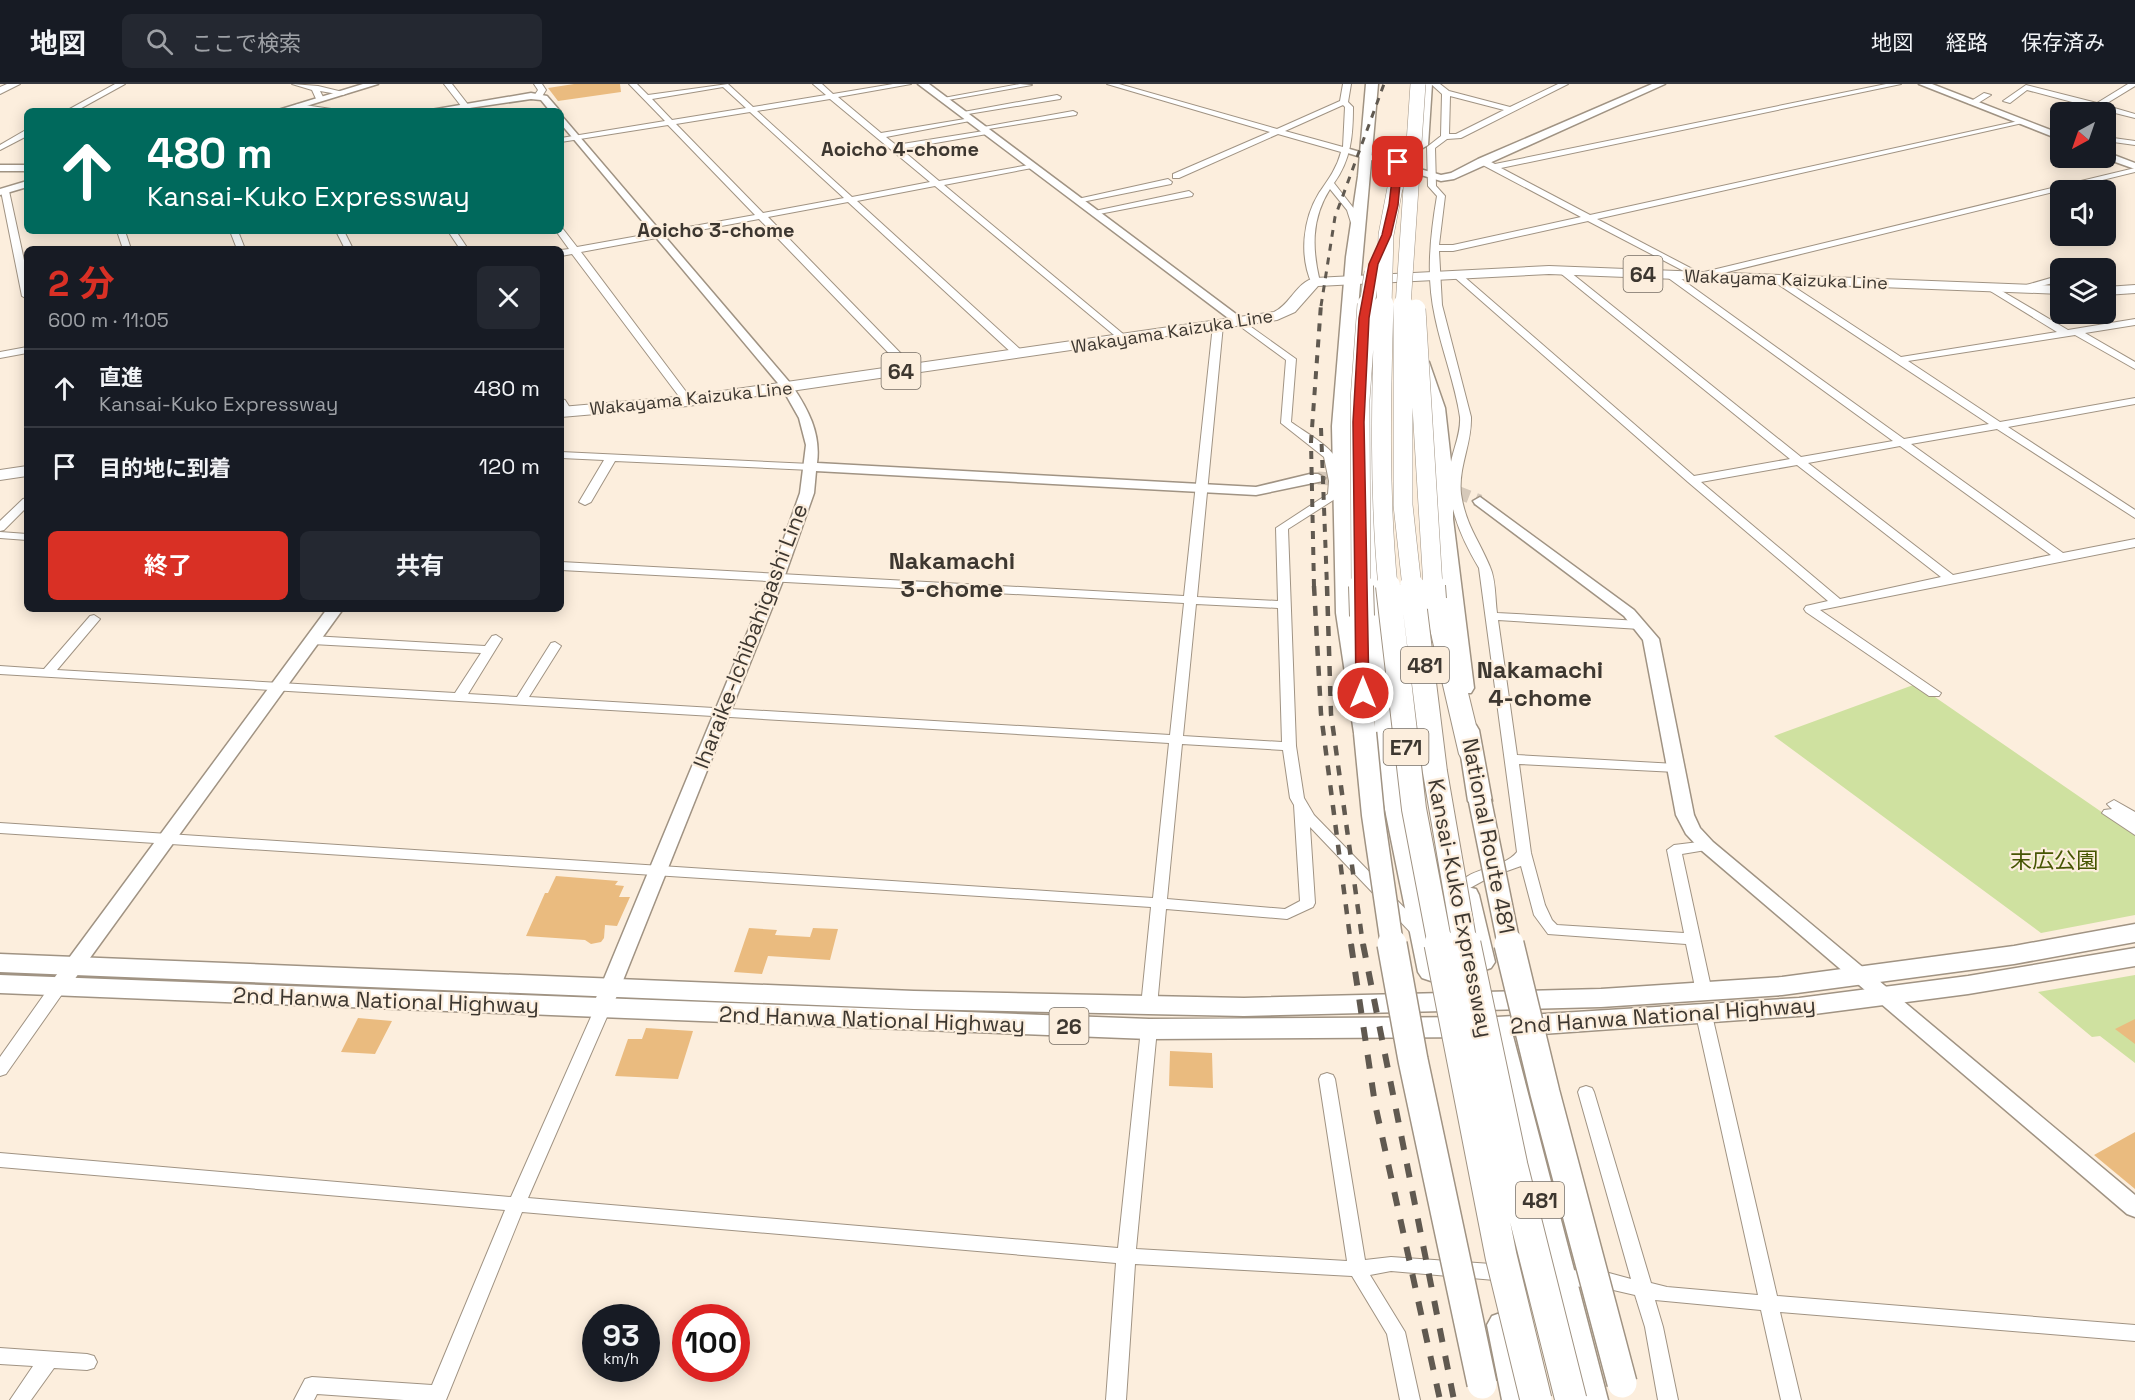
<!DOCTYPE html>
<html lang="ja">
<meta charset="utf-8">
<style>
:root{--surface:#171b24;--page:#242831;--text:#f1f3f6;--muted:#9ea1a6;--line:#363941;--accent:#d93025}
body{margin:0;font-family:"Space Grotesk","Noto Sans JP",sans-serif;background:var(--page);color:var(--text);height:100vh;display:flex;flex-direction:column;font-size:22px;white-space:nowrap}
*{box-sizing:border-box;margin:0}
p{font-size:20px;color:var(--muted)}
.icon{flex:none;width:33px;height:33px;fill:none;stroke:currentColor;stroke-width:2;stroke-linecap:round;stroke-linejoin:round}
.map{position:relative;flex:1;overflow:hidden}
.drawer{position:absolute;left:24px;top:162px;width:540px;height:366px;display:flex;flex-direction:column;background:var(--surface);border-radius:9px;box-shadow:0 3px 15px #0003}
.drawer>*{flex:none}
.top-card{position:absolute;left:24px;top:24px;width:540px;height:126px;border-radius:9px;box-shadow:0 3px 15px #0003;background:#00695c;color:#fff;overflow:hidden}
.needle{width:39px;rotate:220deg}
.tools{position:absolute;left:2050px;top:18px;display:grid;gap:12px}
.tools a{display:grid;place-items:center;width:66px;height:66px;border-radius:9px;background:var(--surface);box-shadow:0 3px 15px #0003;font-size:30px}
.speed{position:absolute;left:582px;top:1220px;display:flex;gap:12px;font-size:30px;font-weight:700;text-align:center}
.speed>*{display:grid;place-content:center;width:78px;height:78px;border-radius:50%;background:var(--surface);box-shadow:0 3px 15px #0003;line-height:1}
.speed small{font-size:15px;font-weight:400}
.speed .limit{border:9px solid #d22;background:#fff;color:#111}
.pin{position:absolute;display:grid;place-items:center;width:51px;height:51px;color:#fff;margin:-26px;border-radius:12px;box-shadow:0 3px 9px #0006}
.me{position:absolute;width:66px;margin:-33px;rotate:0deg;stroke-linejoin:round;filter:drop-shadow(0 0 4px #0008)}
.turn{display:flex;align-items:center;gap:21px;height:126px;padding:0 24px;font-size:27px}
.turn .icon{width:78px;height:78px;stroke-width:2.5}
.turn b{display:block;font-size:42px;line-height:51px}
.round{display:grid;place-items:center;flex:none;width:63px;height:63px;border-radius:9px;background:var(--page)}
.summary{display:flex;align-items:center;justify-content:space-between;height:102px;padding:0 24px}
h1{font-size:36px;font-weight:700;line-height:45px;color:var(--accent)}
.primary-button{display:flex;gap:12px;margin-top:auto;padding:12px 24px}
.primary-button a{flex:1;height:69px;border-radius:9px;background:var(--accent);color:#fff;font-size:24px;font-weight:700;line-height:69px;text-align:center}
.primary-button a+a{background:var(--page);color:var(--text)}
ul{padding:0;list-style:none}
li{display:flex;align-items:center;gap:18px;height:78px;padding:0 24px;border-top:2px solid var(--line)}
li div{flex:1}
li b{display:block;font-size:22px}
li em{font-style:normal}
header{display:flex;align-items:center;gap:36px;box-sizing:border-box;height:84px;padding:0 30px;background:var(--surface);border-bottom:2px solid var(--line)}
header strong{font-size:28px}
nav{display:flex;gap:33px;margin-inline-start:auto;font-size:21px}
.search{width:420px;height:54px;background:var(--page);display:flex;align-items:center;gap:15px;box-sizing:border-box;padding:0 21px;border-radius:9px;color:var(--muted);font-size:22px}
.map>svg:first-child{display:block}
.green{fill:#cfe1a0}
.building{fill:#eabb7f}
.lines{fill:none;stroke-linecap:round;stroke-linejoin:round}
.tertiary-tunnel{stroke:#d6c9ba;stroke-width:13;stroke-dasharray:13 7;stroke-linecap:butt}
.minor-casing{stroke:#a09383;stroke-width:2}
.tertiary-casing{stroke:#a09383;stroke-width:3}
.secondary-casing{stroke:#a09383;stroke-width:2}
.primary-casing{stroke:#a09383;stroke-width:2}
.trunk-casing{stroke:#a09383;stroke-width:3}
.motorway-casing{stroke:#a09383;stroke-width:2}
.minor{fill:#fff;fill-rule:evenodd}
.tertiary{fill:#fff;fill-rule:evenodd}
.secondary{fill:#fff;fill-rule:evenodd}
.primary{fill:#fff;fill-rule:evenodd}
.trunk{fill:#fff;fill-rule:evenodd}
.motorway{fill:#fff;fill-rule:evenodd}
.rail-far3{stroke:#605950;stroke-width:3;stroke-dasharray:7 7;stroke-linecap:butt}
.rail-far2{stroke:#605950;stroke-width:4;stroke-dasharray:8 8;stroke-linecap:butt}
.rail-far1{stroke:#605950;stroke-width:4.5;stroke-dasharray:10 10;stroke-linecap:butt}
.rail{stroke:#605950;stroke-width:6;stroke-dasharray:14 14;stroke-linecap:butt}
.trunk-bridge-far1-casing{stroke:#a09383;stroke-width:25;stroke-linecap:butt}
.trunk-bridge-casing{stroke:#a09383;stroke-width:32;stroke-linecap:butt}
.motorway-bridge-far3-casing{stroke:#a09383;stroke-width:16;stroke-linecap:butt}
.motorway-bridge-far2-casing{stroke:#a09383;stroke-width:20;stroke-linecap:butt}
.motorway-bridge-far1-casing{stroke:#a09383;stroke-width:26;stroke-linecap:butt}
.motorway-bridge-casing{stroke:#a09383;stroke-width:33;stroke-linecap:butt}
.trunk-bridge-far1{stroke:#fff;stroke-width:22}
.trunk-bridge{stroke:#fff;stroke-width:29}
.motorway-bridge-far3{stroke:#fff;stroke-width:15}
.motorway-bridge-far2{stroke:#fff;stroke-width:19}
.motorway-bridge-far1{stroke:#fff;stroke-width:24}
.motorway-bridge{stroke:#fff;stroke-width:31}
.route{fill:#d93025;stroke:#8d1f18;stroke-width:1.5}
.labels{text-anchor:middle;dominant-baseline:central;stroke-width:4.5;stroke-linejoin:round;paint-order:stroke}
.far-street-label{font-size:18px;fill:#3d3730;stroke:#fceedd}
.far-neighbourhood-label{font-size:20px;font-weight:bold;fill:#3d3730;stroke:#fceedd}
.shield{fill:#fceedd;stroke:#766e64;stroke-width:1.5}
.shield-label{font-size:21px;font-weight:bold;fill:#3d3730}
.street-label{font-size:22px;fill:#3d3730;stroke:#fceedd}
.park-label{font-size:22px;fill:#465502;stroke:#fceedd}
.neighbourhood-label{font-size:24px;font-weight:bold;fill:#3d3730;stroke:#fceedd}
</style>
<header>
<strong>地図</strong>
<div class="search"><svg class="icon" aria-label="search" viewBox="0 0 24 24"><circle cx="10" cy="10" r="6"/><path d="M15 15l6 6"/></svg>ここで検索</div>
<nav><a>地図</a><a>経路</a><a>保存済み</a></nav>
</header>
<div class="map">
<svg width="2135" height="1316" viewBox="0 0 2135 1316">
<rect width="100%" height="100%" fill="#fceedd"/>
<path class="green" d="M1916 600 2135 751V831L2041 849 1774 652Z
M2135 891V979L2100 952 2092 953 2038 908Z"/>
<path class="building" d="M574 0H620L621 8 558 17 548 4Z
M556 792 618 797 615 801 624 802 619 813H630L617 842 605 841 604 854 601 858 591 860 585 856 526 852 545 809H548Z
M749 844 777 846 775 851 810 853 813 844 838 845 830 876 768 872 762 890 734 888Z
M358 934 392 937 375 970 341 968Z
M2135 935V960L2115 945Z
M646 944 693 947 678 995 615 992 628 955H642Z
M1170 967 1212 969 1213 1004 1169 1002Z
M2135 1048V1105L2094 1071Z"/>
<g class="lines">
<path class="tertiary-tunnel" d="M1318 394 1446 404 1480 417"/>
<g class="minor-casing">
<path id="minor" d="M115 0H125L76 27H66Z
M292 0 318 2 347 9 343 11 320 7 324 15 320 17H317L312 6Z
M444 0H452L473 27H465Z
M534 0H542L546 6 541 14 534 12 538 6Z
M629 0H637L648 11 728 0 753 23 826 11 813 0H822L833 10 893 0H911L838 13 881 49 971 34 975 36 886 53 896 61 990 46V50H987L901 65 939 97 1035 80 1036 82 1032 84 944 101 1128 254 1120 256 935 102 857 117 1022 267V271H1014L848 118 768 133 915 284V288H907L759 135 581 168 693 317 688 320 684 319 572 170 561 172V166L569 165 556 147 563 145 577 163 755 131 668 41 561 58V54L665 37ZM723 3 746 24 672 36 652 15ZM830 15 930 98 852 113 757 27ZM750 28 844 114 763 129 676 40Z
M1020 0 1032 1 942 17 938 15Z
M1107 0H1119L1277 45 1340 17 1343 0H1351L1348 18 1353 23C1353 51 1351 76 1334 99L1355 126 1361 146 1354 148 1347 126 1330 105C1311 135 1312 165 1320 198L1312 200C1299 172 1303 135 1319 109 1328 96 1337 84 1341 68L1278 50 1179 94H1173V90L1270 48ZM1343 21 1345 23 1343 63 1285 47Z
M1431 0H1440L1449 7 1510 23 1558 0H1568L1461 54 1447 55 1435 64 1436 102 1445 112 1439 161H1453L1581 133 1479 79V75H1485L1495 80 1886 0H1901L1501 84 1590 131 2023 36 2027 38 1597 135 1700 189 2135 84V88L1699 195 1588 137 1453 167H1439L1442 221 1471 333C1472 360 1458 383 1461 410 1466 442 1479 456 1490 483 1496 496 1495 515 1497 529L1640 537 1646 541 1640 545 1498 536 1517 671 1676 680 1683 684 1676 688 1519 680 1531 769 1545 821 1552 836 1557 841 1684 849 1667 766 1674 761 1707 757 1712 759 1714 762 1712 765 1682 770 1712 908 1710 912H1698L1696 908 1686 860 1548 850 1534 831 1521 782 1490 793 1470 804H1460L1458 801C1472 782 1502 786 1517 768L1479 484C1460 452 1444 416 1451 378 1454 363 1461 349 1460 333 1455 299 1442 267 1435 233 1426 193 1430 153 1437 112L1428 102 1427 63 1441 52 1442 10ZM1450 12 1504 26 1456 50H1449Z
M2128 0H2135V2L2104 21 2135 30V34L2099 25 2090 27 2091 23 2027 6 2010 19 2003 17 2026 1 2097 19Z
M1984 9 1991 11 1975 21 1968 19Z
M1057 11 1061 13 1060 15 962 31 958 29Z
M298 20 331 25 335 27 295 24 294 22Z
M1073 27 1077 29 1076 31 982 46 978 44Z
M24 47H27V52L0 66V61Z
M2106 53 2135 57V61L2106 57Z
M1168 95 1172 98 1171 100 1077 119 1073 116Z
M5 104 9 107 27 190V215L22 212 1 107Z
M1189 107 1193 110 1192 112 1094 131 1090 128Z
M117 147H125L131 165H123Z
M230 147H238L245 165H237Z
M336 147H344L353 165H345Z
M448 147H456L468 165H460Z
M2098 180 2101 181 2102 184H2089Z
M1559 184H1565L1801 373 1893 357 1667 193V189H1673L1904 355 1989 340 1773 197V193H1779L1901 273 2057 248 1987 205V201L1990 200 2068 246 2135 235V241L2085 249 2135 278V285L2075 251 1908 277 2000 338 2135 314V320L2008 343 2135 426V434L1997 345 1911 360 2063 469 2135 455V463L1820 526 1941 609 1939 612H1929L1806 528 1804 525 1806 522 1828 517 1688 398 1453 192 1461 190 1694 392 1790 375 1559 188ZM1900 362 2051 471 1953 491 1808 379ZM1797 381 1941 493 1840 515 1701 398Z
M2061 191V197L2021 207 2016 204Z
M1240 235 1296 275 1291 338C1303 347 1325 359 1333 370 1340 379 1343 407 1335 415L1288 445 1296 662 1304 714 1314 731 1425 845 1428 849 1425 853H1415L1310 743 1315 819 1313 823 1287 835 1166 825 1157 922 1155 926H1143L1141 922 1151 823 0 749V739L1153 814 1169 659 0 590V582L44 585 90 532 94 531 100 535 57 586 455 609 481 569 312 560 306 556 312 552 485 562 492 552 496 551 502 555 468 610 517 613 551 559 555 558 561 562 529 613 1170 651 1184 519 561 486V478L1184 512 1213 241 1218 238 1223 241 1197 513 1278 517 1276 444 1328 410 1329 397 1324 373 1281 339 1286 276 1237 240V236ZM1196 520 1278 524 1282 658 1183 652ZM1182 660 1283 666 1290 714 1294 721 1300 817 1285 825 1167 815Z
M27 263V269L0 274V268Z
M561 315 565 316 572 327 571 329H563L561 326Z
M561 368 811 380 816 383 811 386 615 377 591 418 585 421 579 418 604 376 561 374Z
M27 414V423L4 446 0 447V437L23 415Z
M0 448 27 450V456L0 454Z
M2114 716 2135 728V751L2102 729 2104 726 2112 725 2107 720Z
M59 896 65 898 67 902 65 906 6 990 0 992V973L53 898Z
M602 920 608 922 610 926 528 1114 1118 1164 1141 945 1143 941 1149 939 1155 941 1157 945 1136 1165 1347 1177 1319 995 1321 991 1327 989 1333 991 1335 995 1365 1176 1391 1173 1506 1181 1512 1184 1515 1189 1512 1194 1506 1197 1391 1187 1370 1191 1405 1248 1420 1316H1400L1387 1250 1352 1192 1135 1180 1126 1316H1106L1116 1179 522 1128 446 1316H404L317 1310 314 1316H294L305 1295 312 1293 432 1301 505 1126 0 1083V1069L511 1113 594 926 596 922Z
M1704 925 1710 927 1712 931 1777 1212 2135 1241V1257L1780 1228 1801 1316H1781L1761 1226 1655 1216 1663 1243 1678 1316H1658L1645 1243 1635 1211 1609 1205 1559 1201 1552 1198 1550 1193 1552 1188 1559 1185 1609 1189 1631 1195 1578 1008 1580 1004 1586 1002 1592 1004 1594 1008 1651 1199 1667 1203 1758 1211 1696 931 1698 927Z
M0 1264 87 1270 94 1272 97 1278 94 1284 87 1286 54 1284 31 1316H10L33 1282 0 1280Z"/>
</g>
<g class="tertiary-casing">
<path id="tertiary" d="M363 0H378L290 27H275Z
M918 0H929L1244 236V240H1236Z
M1652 0H1665L1454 95 1441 97 1341 67 1346 64 1441 91 1451 89 1478 75Z
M1919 0H1932L2061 50V56Z
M531 9 547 12 560 27H550L541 16 531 15 449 27H425Z
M561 31 791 300C808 325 821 349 817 379L1256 403 1310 390H1318L1325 394 1323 397 1256 411 816 387 814 409 784 494 616 914 613 919H599L596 914 770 494 800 409 806 361 799 334 782 304 561 40Z
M2106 68 2135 79V85L2104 74H2106Z
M0 81H27V87H0Z
M27 97V103L0 111V105Z
M1480 413 1634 526 1659 555 1694 731 1700 744 1713 758 2135 1111V1133L2127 1130 1701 766 1686 750 1676 731 1643 556 1624 532 1475 420 1473 417Z
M327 525H343L66 907H52L49 902 52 897Z"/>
</g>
<g class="secondary-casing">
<path id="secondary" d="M7 0H20L0 10V3Z"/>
</g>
<g class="primary-casing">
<path id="primary" d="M1549 182 2061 202V210L1549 190 1318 202 1295 228 1277 236 688 322 561 333V323L688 312 1274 228C1291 220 1296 198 1315 194Z
M2135 201V209L2106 211V203Z
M27 382V392L0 396V386Z"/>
</g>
<g class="trunk-casing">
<path id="trunk" d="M1366 0H1378L1356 246 1374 296 1380 322 1388 558 1404 701 1444 888 1440 894 1431 897 1422 894 1418 888 1380 701 1376 650 1373 654H1357L1354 649 1336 529 1332 342 1346 173 1358 92ZM1354 285 1362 322 1368 558 1375 643 1356 529 1350 342Z
M1420 0H1432L1428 61 1421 65 1414 61Z
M1421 273 1429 278 1445 324 1453 395V435L1474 604 1471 609H1455L1452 604 1433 435 1435 395 1427 324 1413 278Z
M1468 639 1476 641 1479 646 1492 717 1488 722 1480 724 1472 722 1468 717 1457 646 1460 641Z
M1467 803 1476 805 1479 811 1495 878 1491 884 1482 887 1473 884 1469 878 1455 811 1458 805Z
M2135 840V858L2014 880 1782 911 1601 923 1244 932 914 925 0 888V870L914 907 1244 914 1601 905 1782 893 2014 862Z
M2135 864V882L1968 910 1799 932 1513 952 1608 1316H1576L1486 953 1149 955 0 909V891L1149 935 1497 933 1799 914 1968 892Z
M1503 1228 1514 1232 1519 1241 1534 1316H1502L1487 1241 1492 1232Z"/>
</g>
<g class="motorway-casing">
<path id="motorway" d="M1434 509 1442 510 1445 515 1483 670 1480 675 1471 677 1462 675 1459 670 1423 515 1426 510Z
M1362 525 1370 527 1373 532 1397 631 1393 636H1377L1373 630 1363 635 1355 633 1351 628V574L1359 568 1351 532 1354 527Z"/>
</g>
<use href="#minor" class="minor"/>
<use href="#tertiary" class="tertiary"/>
<use href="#secondary" class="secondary"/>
<use href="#primary" class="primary"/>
<use href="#trunk" class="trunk"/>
<use href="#motorway" class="motorway"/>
<path class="rail-far3" d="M1321 222 1335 133 1384 0"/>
<path class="rail-far2" d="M1321 344 1327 503
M1314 503 1311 358 1321 220"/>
<path class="rail-far1" d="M1314 502 1321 630 1351 861
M1327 502 1331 630 1363 861"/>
<path class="rail" d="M1351 860 1375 1020 1440 1316
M1363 860 1454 1316"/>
<g class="trunk-bridge-far1-casing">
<path id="trunk-bridge-far1" d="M1365 649 1373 731 1392 861
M1480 717 1509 861"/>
</g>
<g class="trunk-bridge-casing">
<path id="trunk-bridge" d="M1392 860 1413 976 1482 1300
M1509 860 1545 1009 1622 1299"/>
</g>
<g class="motorway-bridge-far3-casing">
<path id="motorway-bridge-far3" d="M1367 222 1372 188
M1384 222 1386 151 1395 104
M1403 222 1418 0"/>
</g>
<g class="motorway-bridge-far2-casing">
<path id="motorway-bridge-far2" d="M1384 220C1381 315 1379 409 1388 503
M1403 220V421L1412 503
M1416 225 1433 503
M1361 503 1360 316 1367 220"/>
</g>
<g class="motorway-bridge-far1-casing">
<path id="motorway-bridge-far1" d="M1361 502 1362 532
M1388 502 1414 725 1440 861
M1412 502 1435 688 1465 861
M1433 502 1434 515"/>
</g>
<g class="motorway-bridge-casing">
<path id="motorway-bridge" d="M1440 860 1501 1172 1536 1316
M1465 860 1512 1082 1571 1316"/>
</g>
<use href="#trunk-bridge-far1" class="trunk-bridge-far1"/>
<use href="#trunk-bridge" class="trunk-bridge"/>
<use href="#motorway-bridge-far3" class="motorway-bridge-far3"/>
<use href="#motorway-bridge-far2" class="motorway-bridge-far2"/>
<use href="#motorway-bridge-far1" class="motorway-bridge-far1"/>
<use href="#motorway-bridge" class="motorway-bridge"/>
</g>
<path class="route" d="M1398 76 1402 78 1398 121 1391 151 1378 180 1369 234 1364 338 1369 609 1363 613 1356 609 1353 338 1359 234 1369 180 1382 151 1389 121 1394 78Z"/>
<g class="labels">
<g class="far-street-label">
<text transform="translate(1786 195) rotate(2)">Wakayama Kaizuka Line</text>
<text transform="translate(1172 247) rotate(-9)">Wakayama Kaizuka Line</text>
<text transform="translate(691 314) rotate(-6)">Wakayama Kaizuka Line</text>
</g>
<g class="far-neighbourhood-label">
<text x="900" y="65">Aoicho 4-chome</text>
<text x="716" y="146">Aoicho 3-chome</text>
</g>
<g class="shield">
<rect x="1623.5" y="172" width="39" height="36" rx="4.5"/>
<rect x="881.5" y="269" width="39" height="36" rx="4.5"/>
<rect x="1401" y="563" width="48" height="36" rx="4.5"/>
<rect x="1383.5" y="645" width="45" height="36" rx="4.5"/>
<rect x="1049.5" y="924" width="39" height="36" rx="4.5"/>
<rect x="1516" y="1098" width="48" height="36" rx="4.5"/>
</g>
<g class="shield-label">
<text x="1643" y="190">64</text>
<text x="901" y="287">64</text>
<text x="1425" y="581">481</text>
<text x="1406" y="663">E71</text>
<text x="1069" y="942">26</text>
<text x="1540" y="1116">481</text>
</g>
<g class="street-label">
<text transform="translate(750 552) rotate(-69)">Iharaike-Ichibahigashi Line</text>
<text transform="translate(1489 752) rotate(79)">National Route 481</text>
<text transform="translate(1461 824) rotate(79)">Kansai-Kuko Expressway</text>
<text transform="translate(386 916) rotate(2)">2nd Hanwa National Highway</text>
<text transform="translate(1663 931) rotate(-4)">2nd Hanwa National Highway</text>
<text transform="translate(872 935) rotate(2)">2nd Hanwa National Highway</text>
</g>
<g class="park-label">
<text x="2054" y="776">末広公園</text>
</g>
<g class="neighbourhood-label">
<text x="952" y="476">Nakamachi<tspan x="952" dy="28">3-chome</tspan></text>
<text x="1540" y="585">Nakamachi<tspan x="1540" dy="28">4-chome</tspan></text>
</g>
</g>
</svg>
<div class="tools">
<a><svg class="needle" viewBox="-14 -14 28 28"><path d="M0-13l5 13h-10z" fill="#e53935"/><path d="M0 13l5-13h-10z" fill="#9ea1a6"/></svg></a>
<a><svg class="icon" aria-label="sound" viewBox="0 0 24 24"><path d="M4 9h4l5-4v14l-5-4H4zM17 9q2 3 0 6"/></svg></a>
<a><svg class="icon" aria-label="layers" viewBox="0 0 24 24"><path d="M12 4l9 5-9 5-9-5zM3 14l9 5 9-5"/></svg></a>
</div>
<div class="speed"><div>93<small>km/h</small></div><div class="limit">100</div></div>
<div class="pin" style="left:1398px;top:78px;background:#d93025"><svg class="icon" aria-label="arrive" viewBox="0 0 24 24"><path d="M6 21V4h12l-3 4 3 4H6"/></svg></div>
<svg class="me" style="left:1363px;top:609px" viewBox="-20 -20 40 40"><circle r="17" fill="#d93025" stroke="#fff" stroke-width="3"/><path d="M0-11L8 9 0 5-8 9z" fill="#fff"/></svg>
<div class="top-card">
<div class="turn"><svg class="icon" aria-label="ahead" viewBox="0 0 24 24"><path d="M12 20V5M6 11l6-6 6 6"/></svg><div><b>480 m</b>Kansai-Kuko Expressway</div></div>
</div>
<section class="drawer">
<div class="summary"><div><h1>2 分</h1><p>600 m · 11:05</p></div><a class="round"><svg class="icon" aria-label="close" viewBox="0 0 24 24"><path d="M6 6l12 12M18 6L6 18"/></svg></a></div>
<ul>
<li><svg class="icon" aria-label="ahead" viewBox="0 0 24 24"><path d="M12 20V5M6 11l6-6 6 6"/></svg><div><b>直進</b><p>Kansai-Kuko Expressway</p></div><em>480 m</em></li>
<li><svg class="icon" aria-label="arrive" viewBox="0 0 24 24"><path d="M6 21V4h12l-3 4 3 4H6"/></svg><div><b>目的地に到着</b></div><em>120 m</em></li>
</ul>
<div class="primary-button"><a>終了</a><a>共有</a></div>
</section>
</div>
